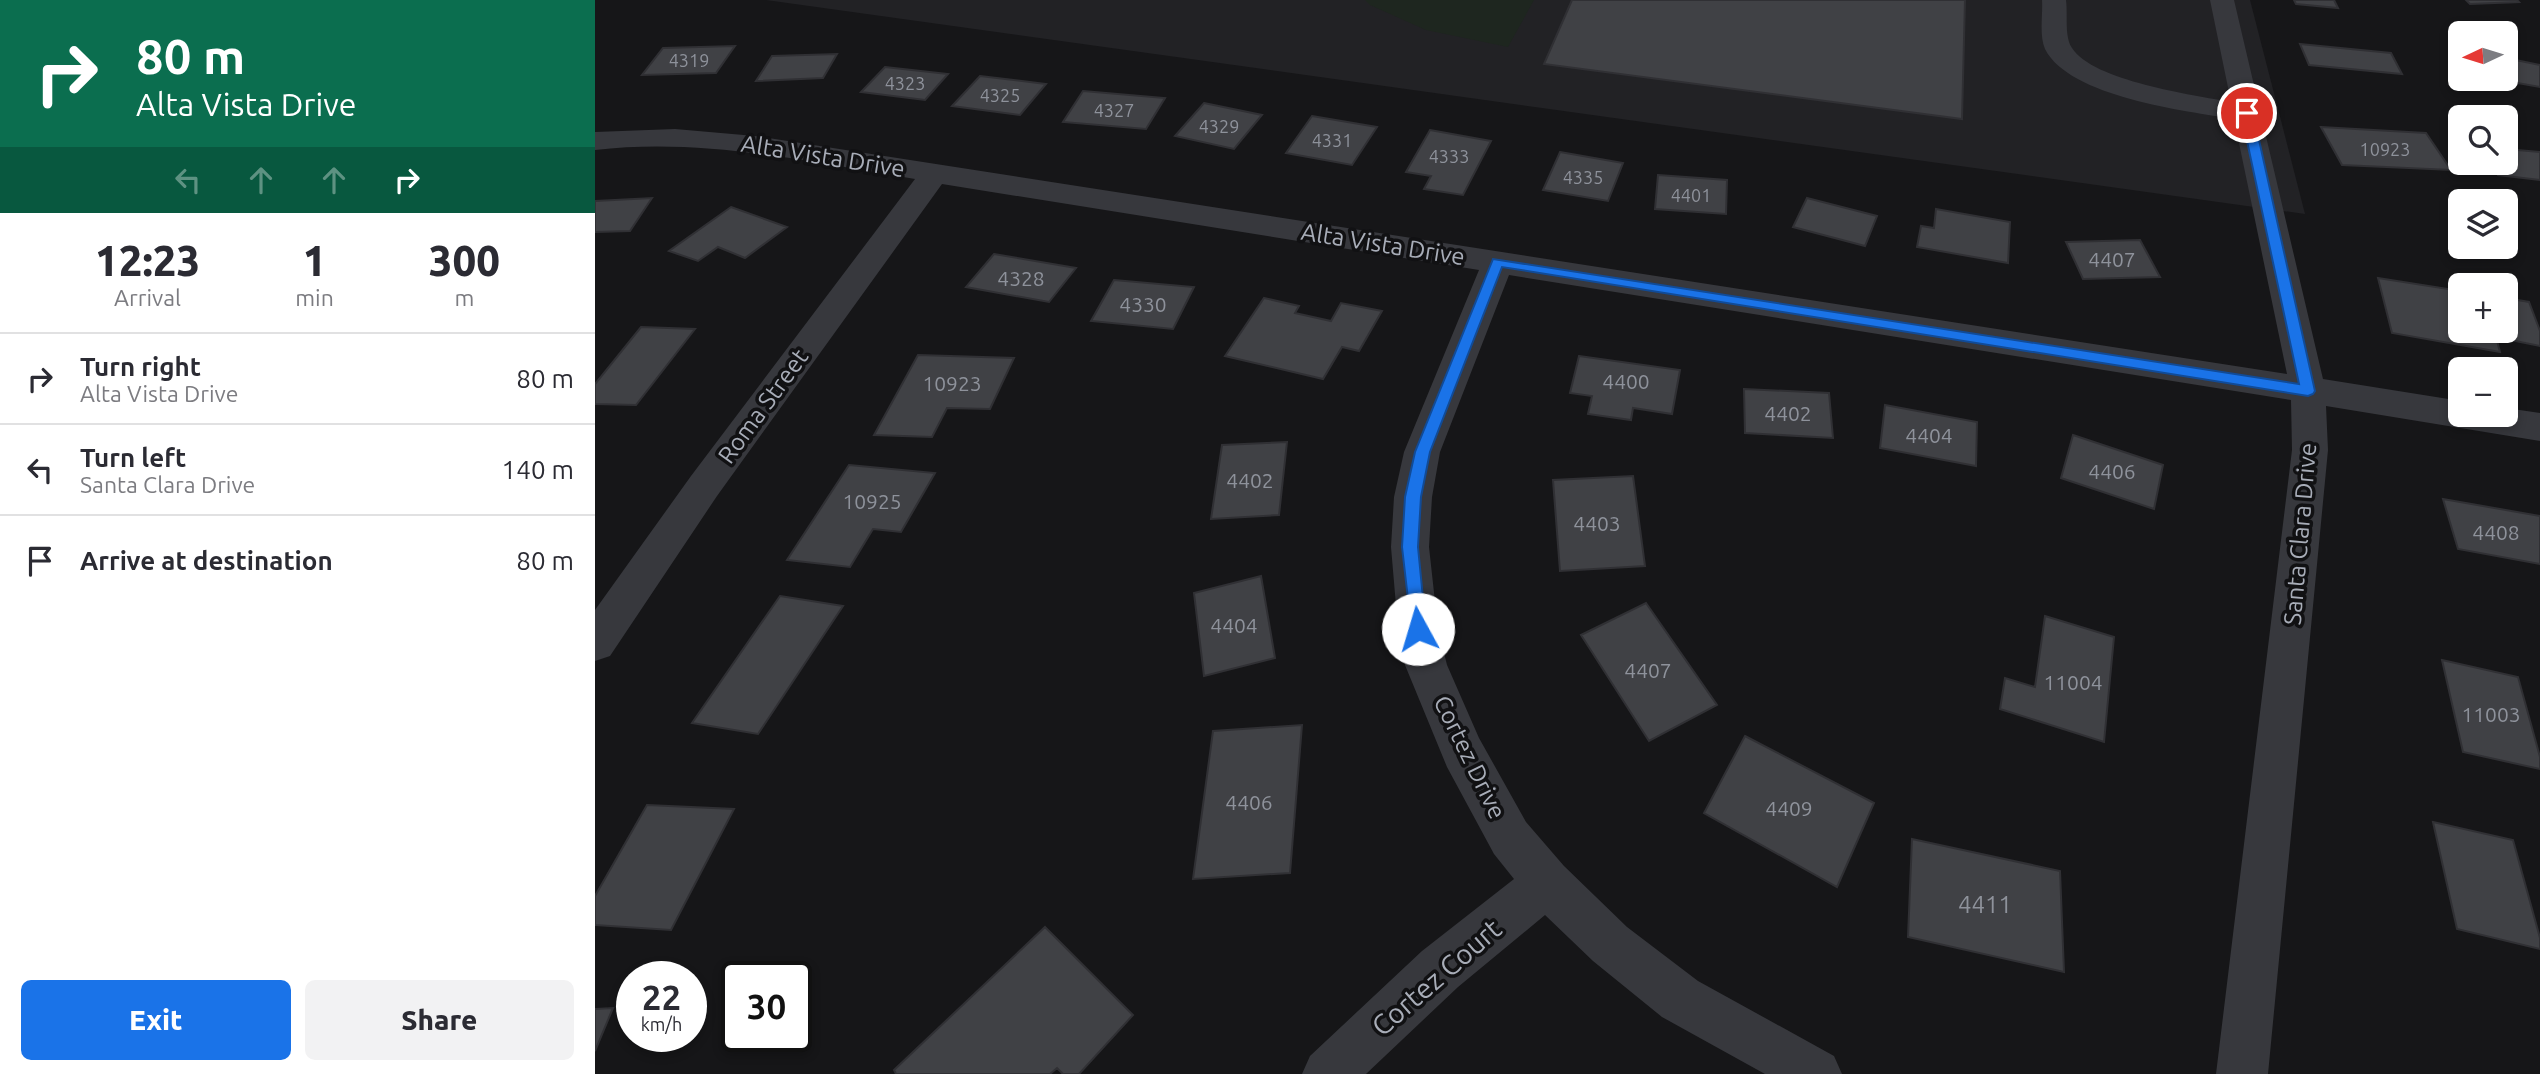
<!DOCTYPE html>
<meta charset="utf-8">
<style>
:root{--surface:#fff;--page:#f2f2f3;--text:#2b2b33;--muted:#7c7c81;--line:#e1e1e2;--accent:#1a73e8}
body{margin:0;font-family:Ubuntu,sans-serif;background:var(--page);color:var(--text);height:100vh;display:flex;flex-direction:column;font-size:26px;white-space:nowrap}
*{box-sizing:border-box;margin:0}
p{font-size:23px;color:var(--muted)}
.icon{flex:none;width:38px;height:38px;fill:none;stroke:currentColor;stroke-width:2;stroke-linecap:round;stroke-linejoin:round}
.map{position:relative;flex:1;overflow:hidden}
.panel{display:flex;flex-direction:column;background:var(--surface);width:595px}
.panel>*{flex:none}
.hud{background:#0b6e4f;color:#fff;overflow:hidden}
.needle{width:46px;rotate:266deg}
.buttons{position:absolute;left:1853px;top:21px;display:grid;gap:14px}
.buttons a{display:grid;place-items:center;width:70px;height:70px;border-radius:10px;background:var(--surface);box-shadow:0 4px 10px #0003;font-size:35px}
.speed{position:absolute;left:21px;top:961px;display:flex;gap:14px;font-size:35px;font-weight:700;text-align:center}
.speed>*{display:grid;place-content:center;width:91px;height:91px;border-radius:50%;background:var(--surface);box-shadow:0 4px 10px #0003;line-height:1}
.speed small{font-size:18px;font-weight:400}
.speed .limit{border:4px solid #111;border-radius:10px;background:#fff;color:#111}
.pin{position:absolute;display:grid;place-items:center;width:60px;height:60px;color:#fff;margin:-30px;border:4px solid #fff;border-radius:50%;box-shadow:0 2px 7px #0007}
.me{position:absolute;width:77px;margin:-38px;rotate:354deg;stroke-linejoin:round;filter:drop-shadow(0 0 5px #0008)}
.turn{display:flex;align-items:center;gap:24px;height:147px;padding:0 21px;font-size:32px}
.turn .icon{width:91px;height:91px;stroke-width:2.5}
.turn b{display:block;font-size:49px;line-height:60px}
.lanes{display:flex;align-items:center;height:66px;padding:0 21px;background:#0003;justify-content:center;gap:35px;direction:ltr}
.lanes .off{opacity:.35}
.eta{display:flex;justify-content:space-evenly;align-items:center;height:119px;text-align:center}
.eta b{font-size:42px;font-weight:800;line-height:49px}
.cta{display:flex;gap:14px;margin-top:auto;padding:14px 21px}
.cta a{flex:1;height:80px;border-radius:10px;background:var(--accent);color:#fff;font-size:28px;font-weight:800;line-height:80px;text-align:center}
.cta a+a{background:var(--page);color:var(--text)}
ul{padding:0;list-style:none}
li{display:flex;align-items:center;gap:21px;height:91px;padding:0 21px;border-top:2px solid var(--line)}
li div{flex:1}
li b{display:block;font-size:26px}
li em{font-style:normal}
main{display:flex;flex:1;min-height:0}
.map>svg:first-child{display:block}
.built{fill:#222225}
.green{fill:#1e261f}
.building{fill:#404145;stroke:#303034;stroke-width:2}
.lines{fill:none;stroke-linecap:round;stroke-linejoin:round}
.minor{fill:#37383d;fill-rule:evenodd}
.route{fill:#1a73e8;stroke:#114b97;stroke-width:2}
.labels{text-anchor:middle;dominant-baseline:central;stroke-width:7;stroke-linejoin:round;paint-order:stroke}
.far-number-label{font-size:18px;fill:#8e929b}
.number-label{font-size:21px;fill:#8e929b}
.street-label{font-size:24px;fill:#a8adb8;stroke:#111113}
.near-number-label{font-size:24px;fill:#8e929b}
.near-street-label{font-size:28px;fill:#a8adb8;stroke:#111113}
</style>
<main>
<section class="panel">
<div class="hud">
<div class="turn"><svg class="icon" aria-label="right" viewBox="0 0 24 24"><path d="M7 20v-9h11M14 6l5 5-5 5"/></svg><div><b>80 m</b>Alta Vista Drive</div></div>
<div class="lanes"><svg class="icon off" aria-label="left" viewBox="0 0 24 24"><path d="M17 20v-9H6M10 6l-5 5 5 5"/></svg><svg class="icon off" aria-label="ahead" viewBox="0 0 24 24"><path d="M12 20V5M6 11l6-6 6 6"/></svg><svg class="icon off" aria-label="ahead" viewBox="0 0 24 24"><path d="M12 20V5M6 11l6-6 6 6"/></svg><svg class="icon" aria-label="right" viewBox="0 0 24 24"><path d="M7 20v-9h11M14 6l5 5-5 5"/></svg></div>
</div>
<div class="eta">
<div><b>12:23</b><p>Arrival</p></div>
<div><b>1</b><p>min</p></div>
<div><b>300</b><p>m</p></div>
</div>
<ul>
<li><svg class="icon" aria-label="right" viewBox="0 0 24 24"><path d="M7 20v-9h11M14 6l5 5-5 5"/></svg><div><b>Turn right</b><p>Alta Vista Drive</p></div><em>80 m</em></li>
<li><svg class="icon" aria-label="left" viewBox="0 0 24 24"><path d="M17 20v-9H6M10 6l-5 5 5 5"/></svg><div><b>Turn left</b><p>Santa Clara Drive</p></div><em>140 m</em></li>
<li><svg class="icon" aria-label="arrive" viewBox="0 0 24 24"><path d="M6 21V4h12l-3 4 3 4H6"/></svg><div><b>Arrive at destination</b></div><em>80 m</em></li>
</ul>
<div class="cta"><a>Exit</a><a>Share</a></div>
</section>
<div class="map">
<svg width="1945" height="1074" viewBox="0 0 1945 1074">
<rect width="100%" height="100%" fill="#161618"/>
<path class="built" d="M171 0H1655L1710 214Z"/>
<path class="green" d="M770 0H939L913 47 831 30 775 5Z"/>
<path class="building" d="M977 0H1370L1367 119 949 64Z
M1699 0H1739L1743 8 1701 4Z
M1871 0H1922L1924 2 1875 4Z
M1705 44 1796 53 1807 74 1714 65Z
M140 46 121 73 47 75 68 48Z
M1857 49 1866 50V72H1862Z
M242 54 228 78 161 81 177 56Z
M1911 58 1945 65V87L1900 79H1911Z
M290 67 353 74 330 100 266 92Z
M385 76 451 84 425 115 357 106Z
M488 91 570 98 551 129 468 122Z
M609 103 667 115 639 149 580 136Z
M717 116 782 127 757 165 691 153Z
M1726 127 1831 133 1856 170 1747 165Z
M835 130 896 141 868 195 829 189 836 176 811 172Z
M1911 149 1945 152V180L1903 175 1897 163H1911Z
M965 152 1028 163 1013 201 948 190Z
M1063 175 1132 180 1131 214 1060 209Z
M57 198 35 231 0 232V201Z
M1212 198 1282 216 1270 246 1198 227Z
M136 207 192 227 150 258 123 247 103 261 74 251Z
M1341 209 1415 222 1413 263 1322 247 1326 226 1339 228Z
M1545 240 1565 277 1488 279 1471 242Z
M399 254 481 268 454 302 371 287Z
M1783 278 1866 291V331H1911V298L1934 302 1945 331V346L1901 337 1905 352 1797 333Z
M519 280 599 287 578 329 496 321Z
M669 298 704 306 700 313 736 321 746 303 787 311 764 351 747 347 728 379 630 356Z
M46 327 100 329 41 405 0 404V384Z
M323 355 419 358 395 409 352 408 337 437 279 435Z
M984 356 1085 370 1077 414 1038 408 1036 420 993 414 997 396 975 393Z
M1149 389 1234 393 1238 438 1150 433Z
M1290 405 1382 422 1381 466 1285 448Z
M1478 435 1568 465 1559 509 1466 478Z
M692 442 684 515 616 519 627 445Z
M254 465 340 473 306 532 278 529 255 567 192 560Z
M1038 476 1050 566 965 571 958 480Z
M1848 499 1945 516V564L1863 549Z
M666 576 680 658 609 676 599 593Z
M185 596 248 606 163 734 97 723Z
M1051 603 1122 705 1054 741 986 635Z
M1450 616 1519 637 1509 742 1405 709 1410 678 1440 687Z
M1847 660 1923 677 1945 757V769L1868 752Z
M707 725 695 873 598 879 618 731Z
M1150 736 1279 803 1242 887 1109 813Z
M52 805 139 809 76 930 0 925V896Z
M1838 822 1918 840 1945 938V949L1862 929Z
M1317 839 1465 871 1469 972 1313 937Z
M450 927 538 1015 484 1074H468L462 1068 455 1074H301L299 1070Z
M18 1008 0 1051V1009Z"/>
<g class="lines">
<path class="minor" d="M1447 0H1471C1473 15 1469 36 1477 48 1498 81 1598 95 1636 102L1615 0H1639L1728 379 1866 401V415H1911V408L1945 413V441L1731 406 1733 450 1673 1074H1621L1697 450 1696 400 914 275 845 452 837 497 834 547 843 629 852 665 884 738 931 822 969 866 1032 927 1103 981 1239 1056 1247 1074H1170L1067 1017 998 961 950 915 863 987 771 1074H707L715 1056 827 951 919 879 899 854 852 767 810 665 803 629 796 547 799 497 809 452 884 270 347 184 122 496 15 656 0 661V610L96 476 320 179C215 162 107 137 0 150V132L80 129 160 136 1692 374 1639 119C1591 111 1474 97 1450 49 1444 35 1448 15 1447 0Z"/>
</g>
<path class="route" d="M1652 110 1658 113 1720 391 1718 394 1713 396 907 267 835 452 826 497 823 547 831 629 829 634 823 636 817 634 807 547 810 497 820 452 898 259 1704 384 1646 113Z"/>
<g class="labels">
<g class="far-number-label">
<text x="94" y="60">4319</text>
<text x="310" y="83">4323</text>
<text x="405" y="95">4325</text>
<text x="519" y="110">4327</text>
<text x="624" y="126">4329</text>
<text x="737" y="140">4331</text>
<text x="1790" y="149">10923</text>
<text x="854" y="156">4333</text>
<text x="988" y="177">4335</text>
<text x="1096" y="195">4401</text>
</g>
<g class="number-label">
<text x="1517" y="259">4407</text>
<text x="426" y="278">4328</text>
<text x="548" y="304">4330</text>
<text x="1031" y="381">4400</text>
<text x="357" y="383">10923</text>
<text x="1193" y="413">4402</text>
<text x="1334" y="435">4404</text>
<text x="1517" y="471">4406</text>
<text x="655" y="480">4402</text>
<text x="277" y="501">10925</text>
<text x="1002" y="523">4403</text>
<text x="1901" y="532">4408</text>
<text x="639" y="625">4404</text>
<text x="1053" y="670">4407</text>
<text x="1478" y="682">11004</text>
<text x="1896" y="714">11003</text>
<text x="654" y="802">4406</text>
<text x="1194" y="808">4409</text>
</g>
<g class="street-label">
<text transform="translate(228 156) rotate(9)">Alta Vista Drive</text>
<text transform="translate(788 244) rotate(9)">Alta Vista Drive</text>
<text transform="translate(168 406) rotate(-54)">Roma Street</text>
<text transform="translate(1705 534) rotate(-85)">Santa Clara Drive</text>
<text transform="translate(875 757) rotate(64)">Cortez Drive</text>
</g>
<g class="near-number-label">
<text x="1390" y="904">4411</text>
</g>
<g class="near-street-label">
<text transform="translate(841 977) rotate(-41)">Cortez Court</text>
</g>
</g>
</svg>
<div class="buttons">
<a><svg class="needle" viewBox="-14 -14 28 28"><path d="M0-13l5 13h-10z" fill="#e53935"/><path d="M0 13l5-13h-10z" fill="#7c7c81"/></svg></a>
<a><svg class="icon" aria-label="search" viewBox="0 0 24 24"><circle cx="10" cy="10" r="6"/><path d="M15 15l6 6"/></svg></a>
<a><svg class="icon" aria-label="layers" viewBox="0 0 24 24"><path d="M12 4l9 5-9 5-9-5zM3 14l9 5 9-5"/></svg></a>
<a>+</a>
<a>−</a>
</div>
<div class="speed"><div>22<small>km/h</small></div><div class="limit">30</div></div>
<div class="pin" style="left:1652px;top:113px;background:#d93025"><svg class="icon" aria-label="arrive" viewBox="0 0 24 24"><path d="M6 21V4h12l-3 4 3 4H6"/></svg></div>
<svg class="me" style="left:823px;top:629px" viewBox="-20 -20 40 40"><circle r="19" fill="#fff"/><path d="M0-13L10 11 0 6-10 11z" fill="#1a73e8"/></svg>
</div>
</main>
